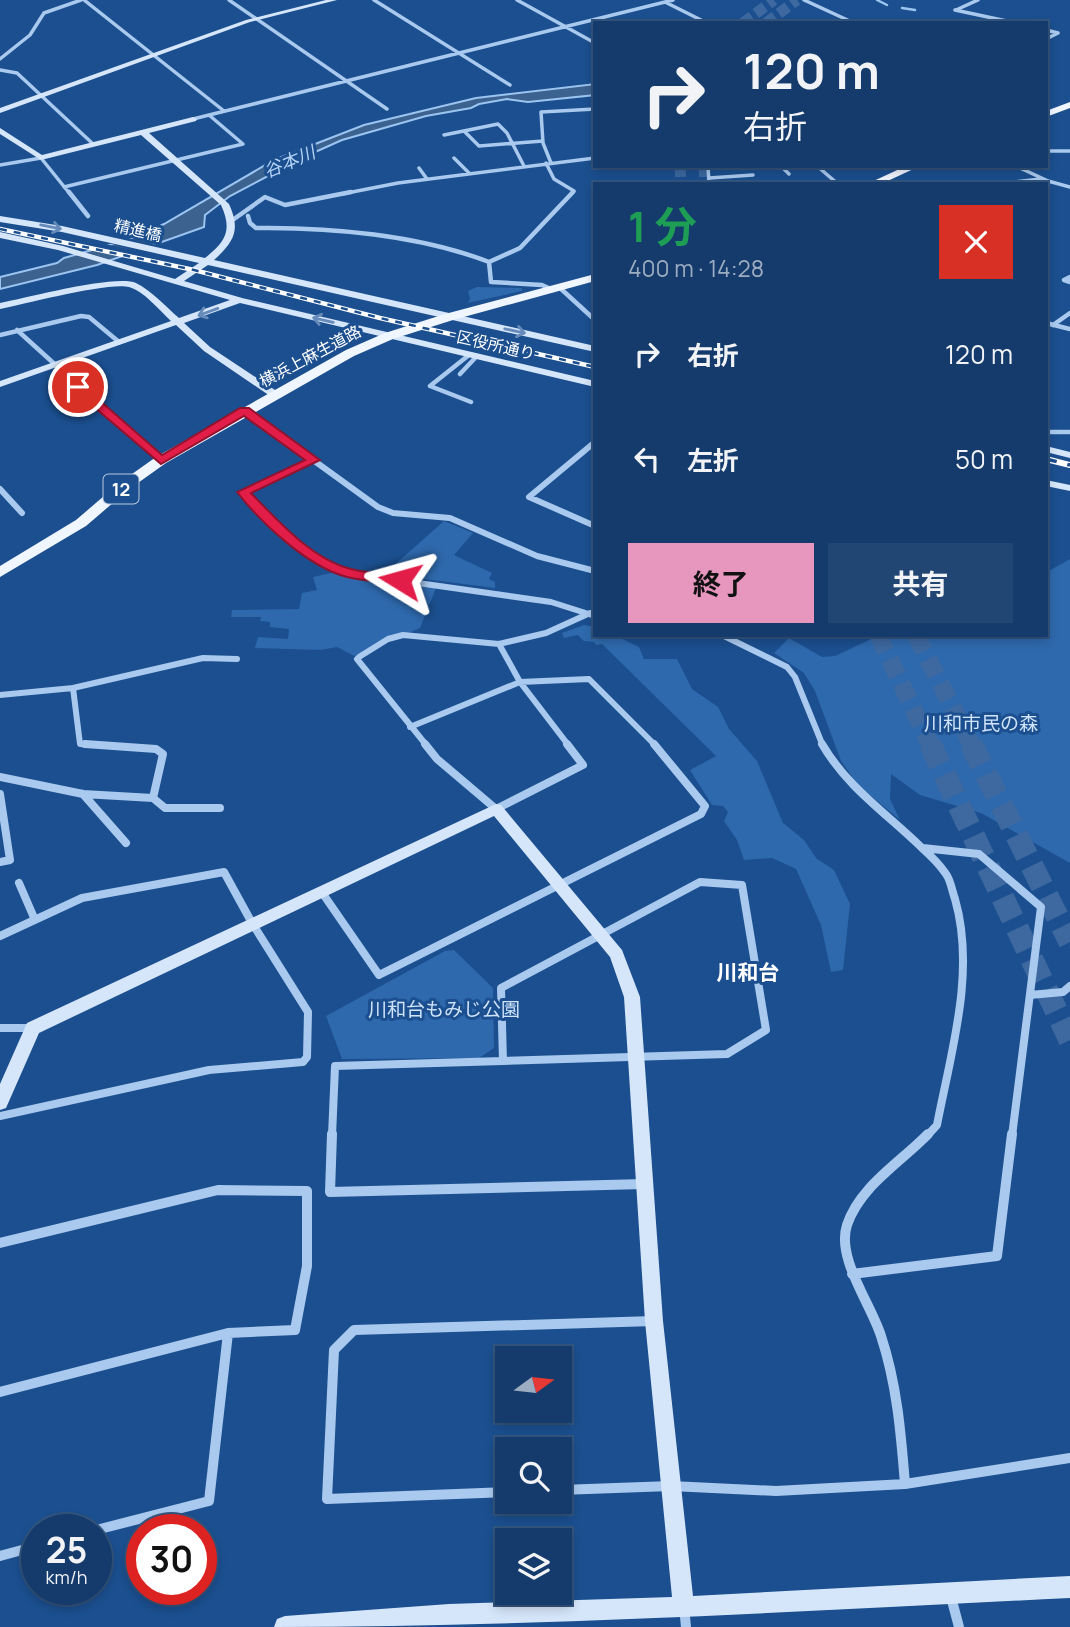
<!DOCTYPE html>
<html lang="ja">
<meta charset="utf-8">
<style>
:root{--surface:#143b6b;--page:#214673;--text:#f1f3f6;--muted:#9dadc1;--line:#33557e;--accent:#e797bd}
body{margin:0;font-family:Manrope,"Noto Sans JP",sans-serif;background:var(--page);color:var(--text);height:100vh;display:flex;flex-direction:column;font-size:26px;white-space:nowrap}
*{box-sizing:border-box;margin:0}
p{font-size:23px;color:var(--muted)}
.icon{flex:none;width:38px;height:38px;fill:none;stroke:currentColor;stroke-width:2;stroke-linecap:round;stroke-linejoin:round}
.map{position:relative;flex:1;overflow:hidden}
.panel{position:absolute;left:593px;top:182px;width:455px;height:455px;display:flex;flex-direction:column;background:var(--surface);border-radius:0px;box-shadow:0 4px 10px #0003,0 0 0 2px var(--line)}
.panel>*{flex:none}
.banner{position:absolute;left:593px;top:21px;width:455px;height:147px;border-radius:0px;box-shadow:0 4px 10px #0003,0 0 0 2px var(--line);background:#143b6b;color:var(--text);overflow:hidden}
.needle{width:46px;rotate:75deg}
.controls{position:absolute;left:495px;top:1346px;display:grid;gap:14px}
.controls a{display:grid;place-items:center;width:77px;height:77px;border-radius:0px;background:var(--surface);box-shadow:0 4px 10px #0003,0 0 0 2px var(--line);font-size:35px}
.speed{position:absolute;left:21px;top:1514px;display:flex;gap:14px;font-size:35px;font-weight:700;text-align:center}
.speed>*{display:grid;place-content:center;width:91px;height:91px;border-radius:50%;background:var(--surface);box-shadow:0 4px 10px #0003,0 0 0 2px var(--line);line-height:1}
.speed small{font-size:18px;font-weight:400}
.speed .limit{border:10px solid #d22;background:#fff;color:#111}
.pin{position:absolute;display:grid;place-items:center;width:60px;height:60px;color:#fff;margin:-30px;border:4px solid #fff;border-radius:50%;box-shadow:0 2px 7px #0007}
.me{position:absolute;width:77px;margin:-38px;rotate:278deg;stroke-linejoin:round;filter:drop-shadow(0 0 5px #0008)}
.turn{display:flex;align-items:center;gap:24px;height:147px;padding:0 35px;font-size:32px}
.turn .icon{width:91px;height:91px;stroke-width:2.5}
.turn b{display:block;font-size:49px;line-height:60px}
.round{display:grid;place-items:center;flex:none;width:74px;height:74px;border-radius:0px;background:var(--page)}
.overview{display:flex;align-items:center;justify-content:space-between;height:119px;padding:0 35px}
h1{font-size:42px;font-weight:700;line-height:52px;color:#1e9e55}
.primary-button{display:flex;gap:14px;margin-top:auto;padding:14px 35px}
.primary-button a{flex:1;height:80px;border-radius:0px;background:var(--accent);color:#111;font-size:28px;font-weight:700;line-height:80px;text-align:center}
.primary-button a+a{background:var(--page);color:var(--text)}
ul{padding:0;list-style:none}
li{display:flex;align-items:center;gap:21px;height:105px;padding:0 35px}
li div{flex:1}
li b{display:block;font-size:26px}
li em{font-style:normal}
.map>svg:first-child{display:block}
.green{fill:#2e69ad}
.water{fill:#3c6290;stroke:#9cc4f0;stroke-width:2}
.pier{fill:#1b4f8f}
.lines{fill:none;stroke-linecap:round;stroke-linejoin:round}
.stream{stroke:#9cc4f0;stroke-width:2.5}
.highway-tunnel-far2{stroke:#3d69a0;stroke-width:11;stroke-dasharray:11 5;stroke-linecap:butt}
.highway-tunnel-far1{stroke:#3d69a0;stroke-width:18;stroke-dasharray:18 9;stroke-linecap:butt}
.highway-tunnel{stroke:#3d69a0;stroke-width:23;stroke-dasharray:23 11;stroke-linecap:butt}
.street-far4{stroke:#a9c9ee;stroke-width:3.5}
.street-far3{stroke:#a9c9ee;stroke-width:4.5}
.street-far2{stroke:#a9c9ee;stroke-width:6}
.street-far1{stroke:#a9c9ee;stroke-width:8}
.street{stroke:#a9c9ee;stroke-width:10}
.secondary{fill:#d6e6fa;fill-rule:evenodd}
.primary{fill:#f0f6ff;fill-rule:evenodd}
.rail-far1-casing{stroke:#fff;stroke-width:4.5}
.rail-casing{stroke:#fff;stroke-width:6}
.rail-far1{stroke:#1b4f8f;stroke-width:2.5;stroke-dasharray:7;stroke-linecap:butt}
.rail{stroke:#1b4f8f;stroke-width:3.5;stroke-dasharray:11;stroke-linecap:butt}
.oneway{stroke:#668bba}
.route{fill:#e11d48;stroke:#92132f;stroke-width:2}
.labels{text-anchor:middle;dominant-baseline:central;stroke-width:6;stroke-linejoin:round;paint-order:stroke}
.far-street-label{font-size:16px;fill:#fff;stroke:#1b4f8f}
.far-water-label{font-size:18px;font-style:italic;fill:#b5d3f5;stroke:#1b4f8f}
.shield{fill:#1b4f8f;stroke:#bbcadd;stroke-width:2}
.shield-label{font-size:18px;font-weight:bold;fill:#fff}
.park-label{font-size:19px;fill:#cfe3fa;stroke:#1b4f8f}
.neighbourhood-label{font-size:21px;font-weight:bold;fill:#fff;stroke:#1b4f8f}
</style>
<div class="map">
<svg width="1070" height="1627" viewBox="0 0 1070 1627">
<rect width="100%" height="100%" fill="#1b4f8f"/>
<path class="green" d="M477 287 522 288V291L468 303 470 299 468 291Z
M444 521 473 533 454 555 492 573 489 579 495 582V588L393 575 391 568Z
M1070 559V863L981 813 920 795 891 774 890 799 900 820 858 785 841 761 815 691 804 673 774 653 789 638 822 657 835 656 880 635H1046L1047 572Z
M331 573 436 588 420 628 354 656 337 647 320 650 255 648 258 637 288 639 289 629 270 627V622L260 621 261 617H231L232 610 299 609 302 593 317 590 313 577Z
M584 625 595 627V635H614L639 647 644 659H677L692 689 718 707 729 729 757 761 783 823 804 840 816 858 834 870 850 904 843 970 831 972 821 925 796 869 772 858 744 860 737 840 724 821 728 812 723 806 712 805 690 770 716 756 602 644 596 645 594 642 584 641 578 635 564 638 562 633Z
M454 950 493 988 494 1048 479 1058 342 1059 326 1016 445 951Z"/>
<path class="water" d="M595 84V95L528 102 507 99 479 104 471 108 426 116 342 140 304 157 230 196 205 215 204 227 97 265 0 289V277L57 263 64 258 134 238 164 224 274 160 364 125 476 98Z"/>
<path class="pier" d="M124 237 165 247 130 258 85 248 101 243 132 250 105 242Z"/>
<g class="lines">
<path class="stream" d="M877 0 887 5
M902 8 915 10"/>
<path class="highway-tunnel-far2" d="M743 23 774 0
M766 23 797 0
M680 166 681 184
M704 166 705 184"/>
<path class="highway-tunnel-far1" d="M878 635 931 746
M916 635 972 746"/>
<path class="highway-tunnel" d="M930 744 1070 1040
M971 744 1070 942"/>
<path class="street-far4" d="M84 0 224 111
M229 0 387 109
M374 0 510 85
M517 0 595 43
M804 0 854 23
M665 2 707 23
M955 10 1016 23
M956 10 978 0
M1046 30 1058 33 1046 39
M0 59 30 35 44 13 81 0
M0 70 17 73 92 143
M193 119 673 0
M464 131 479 146 543 141
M444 135 498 124 507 133 524 166
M1046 151H1070
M454 158 469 173
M546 163 554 179 574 191 571 194
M551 163 543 143 541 112 595 109
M0 165 41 158 70 194
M708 166 709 184
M781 166 789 174
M817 166 838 184
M1016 166 1048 181 1070 187
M419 168 427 179
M709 178 753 175
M997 184 1041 179
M64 187 243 144 209 115
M342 194 398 183 595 158"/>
<path class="street-far3" d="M69 192 88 216
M248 216 250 223 256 228C330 227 419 235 489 262L491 282 542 285 553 290
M234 219 265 197 285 205 351 192
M489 262 520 248 573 192
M1070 277 1064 280 1070 282
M560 288 595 320
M1046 323 1070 329
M1053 325 1070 313
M17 330 136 438
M0 335 81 316 89 317 119 342
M469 355 430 386 471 402
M460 374 476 357
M245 411 282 438
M1046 432H1070"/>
<path class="street-far2" d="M135 436 161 460
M280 436 378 507 393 513 450 518 537 556 595 571
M595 442 529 497 595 526
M314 460 243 492C275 525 306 555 348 573L551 602 595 616
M0 489 22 513
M722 635 787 667 795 677 823 746
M499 644 520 682 569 746
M499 644 546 633 590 613
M73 688 80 744 112 746
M0 695 73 688 203 658 237 659
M410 727 520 682 589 679 656 746
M427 746 357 659 359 657 388 639 403 635 499 644"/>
<path class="street-far1" d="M85 744 156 749 163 754 153 798
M425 744 437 759 496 809 583 765 567 744
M822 744C847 787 886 813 921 847 930 855 940 865 946 874 951 881 952 891 955 899 976 972 951 1052 937 1125L927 1136
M0 777 83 794 153 798 165 808H220
M0 794 10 860 0 862
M83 794 126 843
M923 848 979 854 1041 907 1012 1136
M700 882 742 885 766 1030 727 1054 503 1061 501 988Z
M19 883 35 920
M321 891 379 975 701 814 705 806 654 744
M0 936 82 898 224 872 252 923 308 1012 307 1057 303 1062 209 1070 0 1116
M1030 995 1063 992 1070 986
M0 1028H32
M332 1136 335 1066 503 1061"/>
<path class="street" d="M332 1134 330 1192 645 1184
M0 1243 218 1190 307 1191V1266L295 1330 228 1333 0 1392
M852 1274 997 1256 1012 1134
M905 1484C901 1434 897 1384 881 1336 871 1304 836 1258 847 1225 860 1186 901 1162 928 1134
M560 1490 671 1486 776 1491 905 1484 1070 1458
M508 1492 327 1499 334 1350 354 1330 654 1321
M96 1530 209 1501 228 1333
M0 1556 37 1546
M951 1597 959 1627
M684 1607 686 1627"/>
<path class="secondary" d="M326 0H337L250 22 0 113V108L246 20Z
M193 117 197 119 196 121 149 133 229 204C241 230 234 242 214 260L595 346V352L208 265 184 281 242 298 595 381V387L240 303 184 323 210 347 278 392V396H270L204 351 176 325 0 387V381L171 321C159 310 144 291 129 287 108 282 25 304 0 309V303C26 298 116 274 136 283 152 291 165 306 179 318L230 300 58 250 0 238V232L63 246 175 279 199 263 62 232 0 222V216L62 226 205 258C225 242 233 231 221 205L141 135 41 160 0 134V128L42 155Z
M1046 446 1070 452V458L1046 452Z
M1046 480 1070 485V491L1046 486Z
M496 804 501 805 622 950 640 997 663 1321 693 1596 1070 1576V1598C805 1611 540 1627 274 1627L277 1619 285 1616 449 1604 672 1597 645 1321 624 997 610 957 494 816 39 1033 6 1108 0 1110V1084L27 1023Z"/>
<path class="primary" d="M1070 102V108L1046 117V111Z
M906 166H920L881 184H867Z
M595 274V281L453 320 393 339 354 356 166 463 128 490 86 526 0 577V566L76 520 118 484 156 457 346 350 385 333 445 314Z"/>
<g class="rail-far1-casing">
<path id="rail-far1" d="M0 229 194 270 380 318 595 367"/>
</g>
<g class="rail-casing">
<path id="rail" d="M1046 459 1070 465"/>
</g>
<use href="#rail-far1" class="rail-far1"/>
<use href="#rail" class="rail"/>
</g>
<defs><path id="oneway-shaft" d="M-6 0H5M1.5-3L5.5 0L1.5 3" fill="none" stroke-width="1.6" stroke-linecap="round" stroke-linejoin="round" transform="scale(1.75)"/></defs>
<g class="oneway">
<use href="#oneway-shaft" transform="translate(51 227) rotate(11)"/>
<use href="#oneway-shaft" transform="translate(208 312) rotate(160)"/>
<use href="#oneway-shaft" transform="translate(323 320) rotate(-167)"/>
<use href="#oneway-shaft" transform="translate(515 331) rotate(12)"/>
</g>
<path class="route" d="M74 385H82L162 455 240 408H249L320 460 251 493C278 521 312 559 351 569 367 573 384 574 400 576L407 580 400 584C382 582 364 581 347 577 308 567 261 523 237 492L305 460 244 416 161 464 74 390Z"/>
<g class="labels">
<g class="far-street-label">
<text transform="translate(138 230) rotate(13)">精進橋</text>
<text transform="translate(496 345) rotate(13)">区役所通り</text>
<text transform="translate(310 356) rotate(-28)">横浜上麻生道路</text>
</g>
<g class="far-water-label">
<text transform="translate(289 161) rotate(-23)">谷本川</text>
</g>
<rect class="shield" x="103.5" y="474.5" width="35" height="29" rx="5"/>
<g class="shield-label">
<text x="121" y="489">12</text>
</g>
<g class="park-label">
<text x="981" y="723">川和市民の森</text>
<text x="444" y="1009">川和台もみじ公園</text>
</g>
<g class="neighbourhood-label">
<text x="748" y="972">川和台</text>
</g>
</g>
</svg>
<div class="controls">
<a><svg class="needle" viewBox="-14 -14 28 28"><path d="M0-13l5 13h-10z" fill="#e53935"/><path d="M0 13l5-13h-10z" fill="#9dadc1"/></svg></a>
<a><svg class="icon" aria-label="search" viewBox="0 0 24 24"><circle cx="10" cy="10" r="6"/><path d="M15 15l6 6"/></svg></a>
<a><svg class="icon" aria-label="layers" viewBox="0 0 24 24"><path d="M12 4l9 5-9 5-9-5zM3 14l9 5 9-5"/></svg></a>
</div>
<div class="speed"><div>25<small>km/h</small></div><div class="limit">30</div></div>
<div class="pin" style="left:78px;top:387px;background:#d93025"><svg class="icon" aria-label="arrive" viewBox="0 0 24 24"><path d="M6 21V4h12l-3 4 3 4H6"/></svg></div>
<svg class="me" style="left:400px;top:580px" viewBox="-20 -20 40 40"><path d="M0-17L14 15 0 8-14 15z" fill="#e11d48" stroke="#fff" stroke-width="4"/></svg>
<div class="banner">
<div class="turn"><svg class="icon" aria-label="right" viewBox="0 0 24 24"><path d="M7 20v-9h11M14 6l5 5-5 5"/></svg><div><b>120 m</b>右折</div></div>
</div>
<section class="panel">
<div class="overview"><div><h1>1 分</h1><p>400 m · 14:28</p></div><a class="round" style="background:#d93025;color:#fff"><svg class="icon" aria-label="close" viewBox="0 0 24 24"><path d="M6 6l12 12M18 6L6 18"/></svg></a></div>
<ul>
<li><svg class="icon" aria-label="right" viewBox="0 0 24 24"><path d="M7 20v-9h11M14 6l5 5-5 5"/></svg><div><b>右折</b></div><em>120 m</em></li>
<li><svg class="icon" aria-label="left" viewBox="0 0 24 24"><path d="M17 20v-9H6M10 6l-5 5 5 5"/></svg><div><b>左折</b></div><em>50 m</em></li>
</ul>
<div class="primary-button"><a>終了</a><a>共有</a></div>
</section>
</div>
